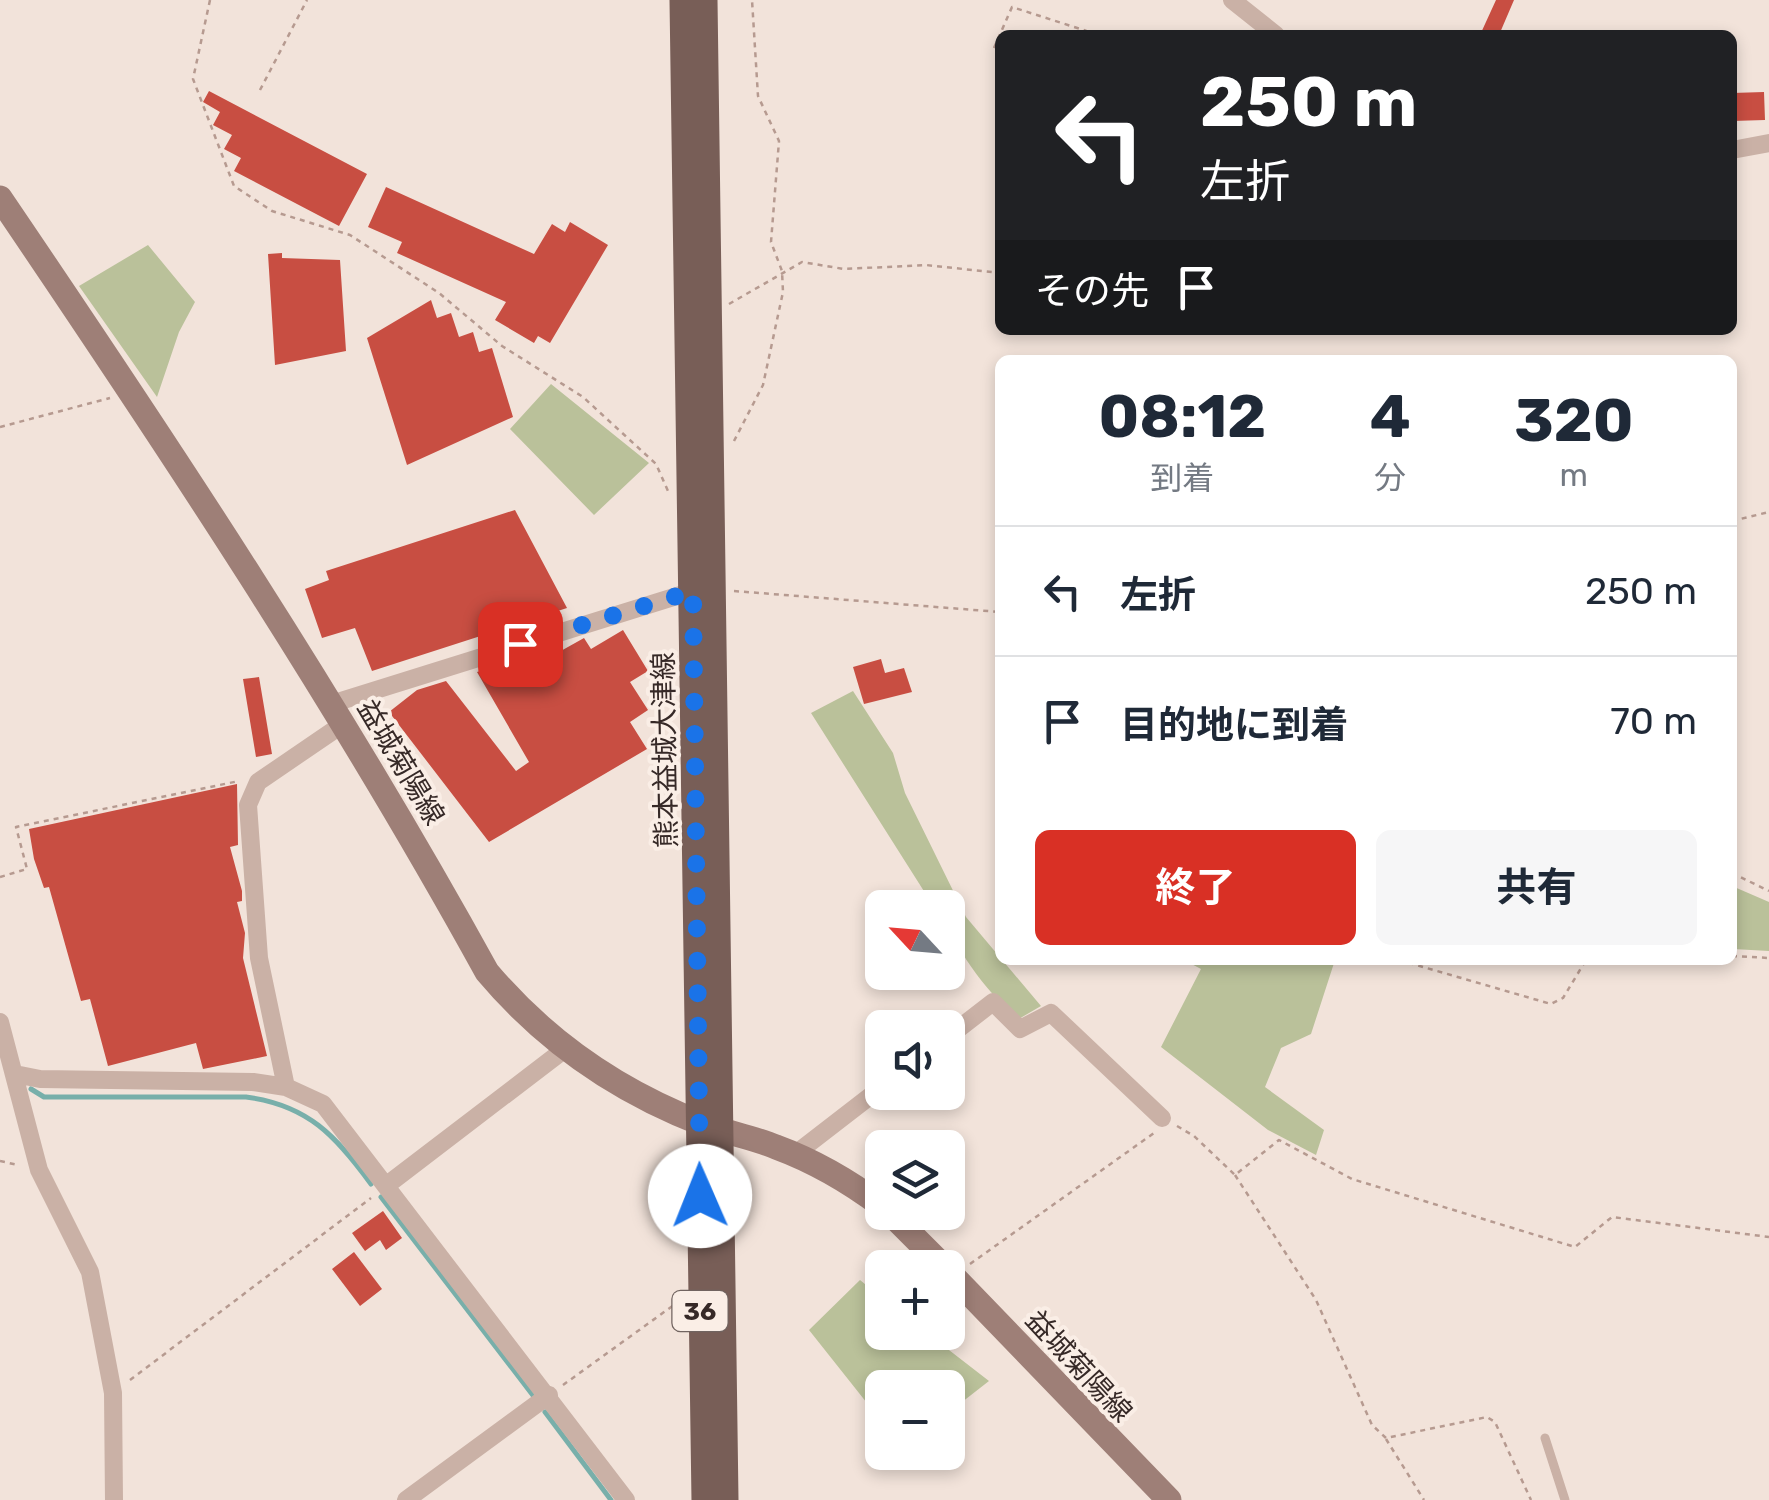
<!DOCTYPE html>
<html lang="ja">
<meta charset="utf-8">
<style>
:root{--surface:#fff;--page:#f6f6f7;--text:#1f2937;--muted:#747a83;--line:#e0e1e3;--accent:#d93025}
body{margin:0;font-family:Rubik,"Noto Sans JP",sans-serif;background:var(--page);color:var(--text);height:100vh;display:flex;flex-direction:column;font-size:38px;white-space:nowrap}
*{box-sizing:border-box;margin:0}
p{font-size:32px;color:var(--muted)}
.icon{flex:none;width:55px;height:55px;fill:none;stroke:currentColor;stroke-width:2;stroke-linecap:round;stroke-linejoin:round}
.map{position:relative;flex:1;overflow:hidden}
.panel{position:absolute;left:995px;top:355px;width:742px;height:610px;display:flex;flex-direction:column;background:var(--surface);border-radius:15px;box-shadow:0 5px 15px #0003}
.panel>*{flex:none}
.top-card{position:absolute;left:995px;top:30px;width:742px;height:305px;border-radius:15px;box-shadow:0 5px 15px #0003;background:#202124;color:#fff;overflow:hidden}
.needle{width:65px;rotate:296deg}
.buttons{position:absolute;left:865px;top:890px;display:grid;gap:20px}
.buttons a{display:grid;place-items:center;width:100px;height:100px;border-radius:15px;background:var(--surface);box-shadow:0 5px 15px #0003;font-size:50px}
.pin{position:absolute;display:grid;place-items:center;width:85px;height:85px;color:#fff;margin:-42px;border-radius:20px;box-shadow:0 5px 15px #0006}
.me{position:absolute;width:110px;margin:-55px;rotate:359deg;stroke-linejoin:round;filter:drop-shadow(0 0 8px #0008)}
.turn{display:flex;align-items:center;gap:35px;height:210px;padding:0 40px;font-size:45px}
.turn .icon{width:130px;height:130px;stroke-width:2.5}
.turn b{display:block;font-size:70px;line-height:85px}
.then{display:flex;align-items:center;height:95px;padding:0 40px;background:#0003;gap:20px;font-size:38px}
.eta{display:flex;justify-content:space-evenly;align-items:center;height:170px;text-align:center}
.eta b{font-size:60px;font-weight:700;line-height:70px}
.primary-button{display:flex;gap:20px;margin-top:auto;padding:20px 40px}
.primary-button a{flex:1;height:115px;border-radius:15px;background:var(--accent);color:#fff;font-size:40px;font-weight:700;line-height:115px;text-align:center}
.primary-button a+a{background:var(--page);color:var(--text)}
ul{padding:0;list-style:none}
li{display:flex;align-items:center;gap:30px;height:130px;padding:0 40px;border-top:2px solid var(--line)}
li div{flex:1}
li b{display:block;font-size:38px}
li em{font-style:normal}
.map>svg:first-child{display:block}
.green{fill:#bac19a}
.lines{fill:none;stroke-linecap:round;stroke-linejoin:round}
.stream{stroke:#78afaa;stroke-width:5}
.building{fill:#c84e42}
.path{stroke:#b69a90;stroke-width:2.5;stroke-dasharray:5 5;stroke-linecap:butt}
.lane{stroke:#cab1a6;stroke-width:9}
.street{stroke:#cab1a6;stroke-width:18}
.secondary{stroke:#9e7f77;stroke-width:25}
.primary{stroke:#785e57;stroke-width:25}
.route{stroke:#1a73e8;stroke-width:18;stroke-dasharray:0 32.4}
.labels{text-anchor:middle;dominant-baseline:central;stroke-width:8;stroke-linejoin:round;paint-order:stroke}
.shield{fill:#faeee6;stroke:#716460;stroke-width:2.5}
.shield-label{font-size:25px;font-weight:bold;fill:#362927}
.street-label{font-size:28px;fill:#362927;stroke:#faeee6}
</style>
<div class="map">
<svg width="1769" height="1500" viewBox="0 0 1769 1500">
<rect width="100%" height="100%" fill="#f2e3da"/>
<path class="green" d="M148 245 195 302 179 332 157 397 79 286Z
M551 384 649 463 594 515 510 429Z
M853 691 893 753 905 793 966 917 1041 1006 1017 1020C990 992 948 948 948 908L934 907 811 713Z
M1732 886 1769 902V951L1733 949Z
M1184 960H1335L1311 1034 1281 1048 1265 1087 1324 1130 1316 1155 1268 1130 1161 1047 1201 969Z
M860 1280 882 1298V1332L927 1333 989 1381 948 1413V1388H882V1422L809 1330Z"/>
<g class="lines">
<path class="stream" d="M31 1089 44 1097H246C308 1105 336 1136 371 1184
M381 1197 535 1398
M545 1412 611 1500"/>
</g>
<path class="building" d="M1496 0H1514L1499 35H1480Z
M209 91 367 174 339 226 234 171 241 158 224 149 232 135 213 125 220 112 203 102Z
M1764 92 1765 120 1732 121V93Z
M386 187 534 254 552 224 565 232 570 222 608 245 550 343 538 336 534 343 495 320 506 302 397 253 402 242 368 227Z
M282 253V258L340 260 346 351 275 365 268 254Z
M431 300 437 318 451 313 459 337 473 332 479 352 492 348 513 417 407 465 367 338Z
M515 510 567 608 372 671 355 628 322 638 305 589 329 580 326 571Z
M623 630 648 671 630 682 648 710 630 722 647 749 489 842 389 712 417 690 446 681 516 771 529 762 477 672 529 655 534 666 584 638 591 649Z
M881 659 885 673 904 668 912 692 864 704 853 667Z
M259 677 272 754 256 757 243 679Z
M237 784 238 845 230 847 242 891V901L237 902 245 933 243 958 267 1056 203 1069 196 1043 108 1066 90 999 81 1001 49 887 44 888 34 859 29 829Z
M383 1211 402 1238 386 1250 380 1240 365 1251 352 1233Z
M354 1252 382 1289 360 1306 332 1269Z"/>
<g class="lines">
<path class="path" d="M210 0 193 79 234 186 272 211 350 235 439 293 502 346 583 397 656 464 668 491
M994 48 1012 7 1099 35
M260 90 307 0
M729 304 802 262 844 269 926 265 1000 273
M0 427 110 398
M734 441 763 385 783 292 782 271 771 242 779 141 758 96 752 0
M1732 521 1769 512
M734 591 1000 612
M1732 873 1769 891
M0 877 27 869 16 827 239 781
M1732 956 1769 958
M1399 960 1551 1004 1563 998 1586 960
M1177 1126 1194 1136 1235 1175 1279 1140 1352 1179 1575 1247 1612 1217 1769 1237
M0 1161 18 1165
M1235 1175 1316 1300 1372 1425 1386 1438 1487 1417 1495 1422 1531 1500
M970 1264 1154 1133
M130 1380 371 1198
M563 1385 678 1302
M1386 1439 1424 1500"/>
<path class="lane" d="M1545 1438 1565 1500"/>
<path class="street" d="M1232 0 1276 35
M1732 150 1769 143
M331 704 693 591
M0 1022 39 1170 90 1272 113 1393 114 1500
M948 1037 993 1002 1020 1029 1051 1013 1162 1118
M15 1074 40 1079 253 1082 286 1087 323 1104 626 1500
M286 1087 259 958 248 805 258 782 343 724
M794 1155 882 1087
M387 1185 565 1049
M406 1500 549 1395"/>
<path class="secondary" d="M0 198C171 450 340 705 487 972 546 1042 617 1091 703 1124 727 1133 752 1137 776 1147 814 1161 850 1182 882 1206
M889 1212 945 1268
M948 1271 1169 1500"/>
<path class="primary" d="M682 0 704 1500
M705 0 726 1500"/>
</g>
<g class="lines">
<path class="route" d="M520 644 693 591 700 1196"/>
</g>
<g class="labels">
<rect class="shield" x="672.5" y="1291" width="55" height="40" rx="8"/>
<g class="shield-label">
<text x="700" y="1311">36</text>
</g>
<g class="street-label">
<text transform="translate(665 750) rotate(-91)">熊本益城大津線</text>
<text transform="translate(401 762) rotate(59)">益城菊陽線</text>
<text transform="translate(1079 1366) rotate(47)">益城菊陽線</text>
</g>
</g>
</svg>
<div class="buttons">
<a><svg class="needle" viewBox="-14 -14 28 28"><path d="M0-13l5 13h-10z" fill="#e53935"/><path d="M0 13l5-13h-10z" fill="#747a83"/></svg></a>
<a><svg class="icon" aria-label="sound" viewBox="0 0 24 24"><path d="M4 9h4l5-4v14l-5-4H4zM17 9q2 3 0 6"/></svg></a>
<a><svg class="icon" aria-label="layers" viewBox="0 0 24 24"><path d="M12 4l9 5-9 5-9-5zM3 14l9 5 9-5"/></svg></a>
<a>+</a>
<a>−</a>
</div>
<div class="pin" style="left:520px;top:644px;background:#d93025"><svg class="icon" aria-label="arrive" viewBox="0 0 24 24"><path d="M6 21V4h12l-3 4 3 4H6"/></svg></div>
<svg class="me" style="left:700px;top:1196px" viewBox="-20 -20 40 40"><circle r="19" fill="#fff"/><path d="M0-13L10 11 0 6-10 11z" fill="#1a73e8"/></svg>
<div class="top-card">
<div class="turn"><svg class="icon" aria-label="left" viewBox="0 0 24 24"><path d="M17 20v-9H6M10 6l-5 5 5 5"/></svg><div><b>250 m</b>左折</div></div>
<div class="then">その先<svg class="icon" aria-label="arrive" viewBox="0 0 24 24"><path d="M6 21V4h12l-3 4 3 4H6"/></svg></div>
</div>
<section class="panel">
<div class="eta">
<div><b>08:12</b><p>到着</p></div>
<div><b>4</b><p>分</p></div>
<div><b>320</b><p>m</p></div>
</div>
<ul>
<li><svg class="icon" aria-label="left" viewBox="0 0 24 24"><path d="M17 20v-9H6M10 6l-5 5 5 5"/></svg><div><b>左折</b></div><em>250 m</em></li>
<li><svg class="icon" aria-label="arrive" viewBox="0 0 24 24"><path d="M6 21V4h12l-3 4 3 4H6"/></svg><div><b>目的地に到着</b></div><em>70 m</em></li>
</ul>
<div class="primary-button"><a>終了</a><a>共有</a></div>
</section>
</div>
